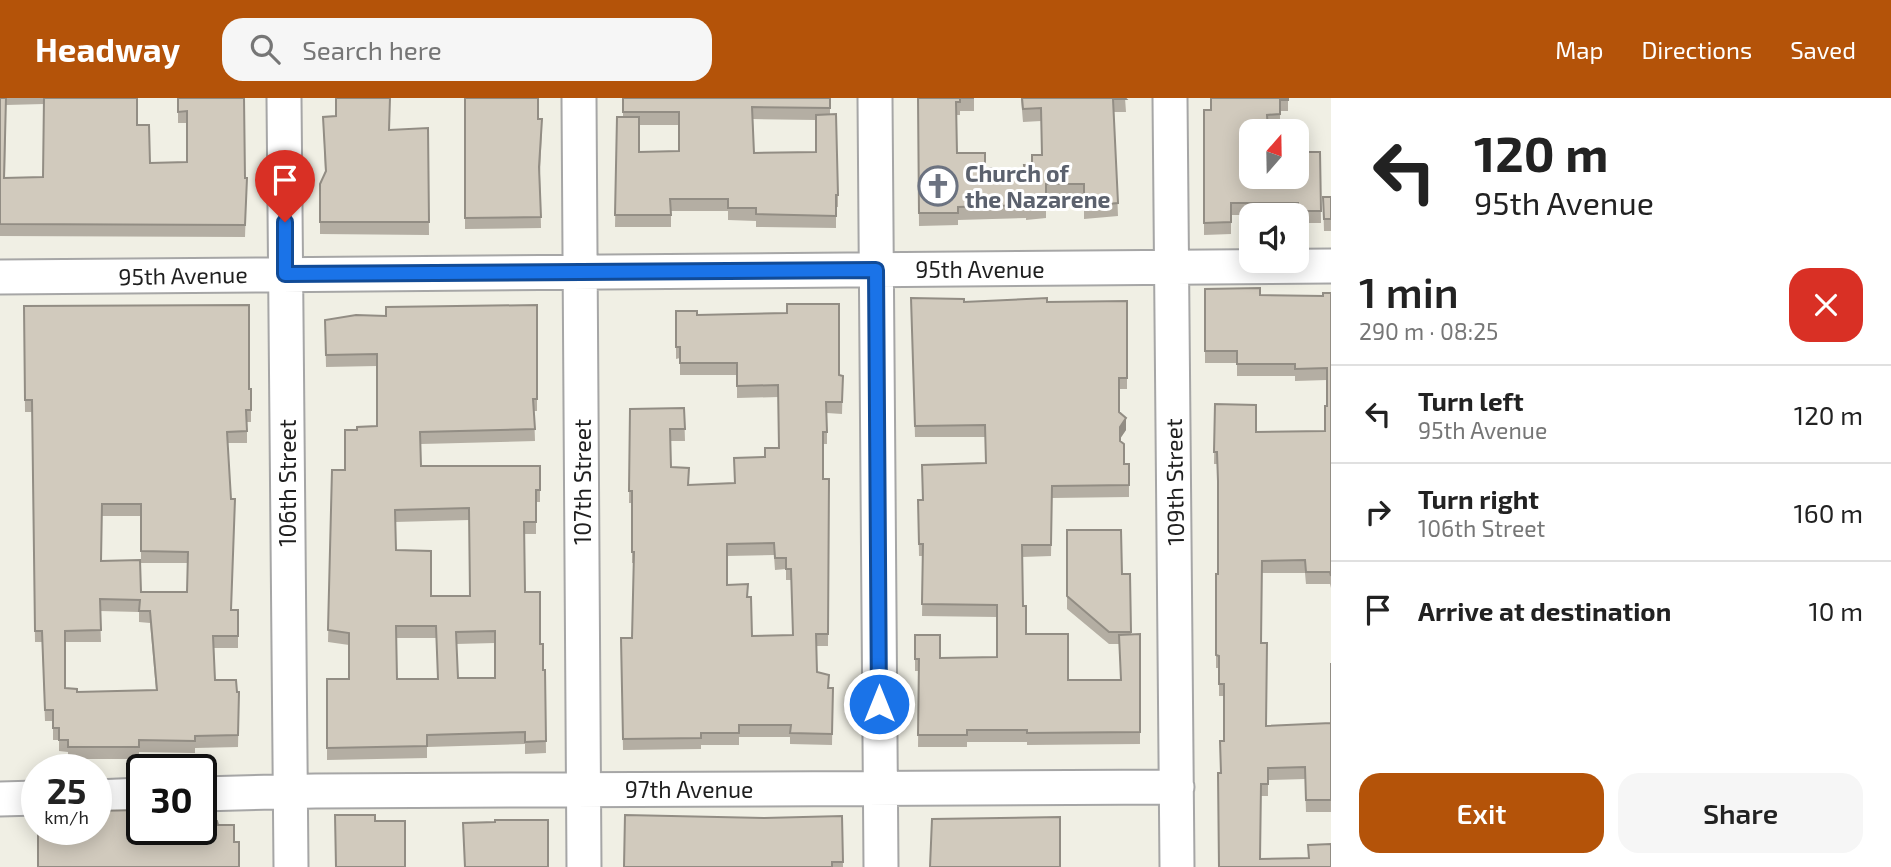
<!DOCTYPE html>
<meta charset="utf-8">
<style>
:root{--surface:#fff;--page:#f6f6f6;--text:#222;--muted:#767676;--line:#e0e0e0;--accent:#b45309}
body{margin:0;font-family:"Exo 2",sans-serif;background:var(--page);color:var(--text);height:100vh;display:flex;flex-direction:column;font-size:26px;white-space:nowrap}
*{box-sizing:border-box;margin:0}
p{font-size:23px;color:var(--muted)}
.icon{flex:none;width:38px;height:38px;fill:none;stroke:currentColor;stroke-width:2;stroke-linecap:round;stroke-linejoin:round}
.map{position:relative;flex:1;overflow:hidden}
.drawer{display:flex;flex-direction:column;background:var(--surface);width:560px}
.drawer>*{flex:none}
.hud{background:#fff;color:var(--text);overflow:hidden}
.needle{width:46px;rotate:20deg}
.tools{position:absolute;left:1239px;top:21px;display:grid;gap:14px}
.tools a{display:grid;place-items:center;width:70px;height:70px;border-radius:14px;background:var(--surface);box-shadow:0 4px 18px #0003;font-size:35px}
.speed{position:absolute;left:21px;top:656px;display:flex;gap:14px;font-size:35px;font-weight:700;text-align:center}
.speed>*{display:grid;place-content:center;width:91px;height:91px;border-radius:50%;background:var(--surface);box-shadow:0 4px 18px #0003;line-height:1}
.speed small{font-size:18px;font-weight:400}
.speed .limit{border:4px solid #111;border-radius:10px;background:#fff;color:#111}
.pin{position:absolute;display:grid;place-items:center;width:60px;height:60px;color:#fff;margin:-72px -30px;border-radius:50% 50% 50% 0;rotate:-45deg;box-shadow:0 0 7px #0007}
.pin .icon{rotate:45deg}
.me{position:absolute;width:77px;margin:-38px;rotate:0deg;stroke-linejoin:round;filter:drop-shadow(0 0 5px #0008)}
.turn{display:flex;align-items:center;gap:24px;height:147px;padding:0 28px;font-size:32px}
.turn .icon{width:91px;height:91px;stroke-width:2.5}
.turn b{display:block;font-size:49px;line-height:60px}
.round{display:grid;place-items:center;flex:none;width:74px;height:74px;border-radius:21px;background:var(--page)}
.head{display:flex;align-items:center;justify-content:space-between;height:119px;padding:0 28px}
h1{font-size:42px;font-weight:600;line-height:52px}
.primary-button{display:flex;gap:14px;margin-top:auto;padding:14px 28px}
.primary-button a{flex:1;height:80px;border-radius:21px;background:var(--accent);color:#fff;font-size:28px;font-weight:600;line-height:80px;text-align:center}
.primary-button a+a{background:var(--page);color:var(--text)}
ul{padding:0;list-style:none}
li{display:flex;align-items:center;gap:21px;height:98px;padding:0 28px;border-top:2px solid var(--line)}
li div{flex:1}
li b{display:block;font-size:26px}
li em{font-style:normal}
header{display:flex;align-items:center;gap:42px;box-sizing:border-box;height:98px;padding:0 35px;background:var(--accent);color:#fff}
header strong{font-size:33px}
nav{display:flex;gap:38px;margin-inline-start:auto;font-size:24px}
.search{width:490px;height:63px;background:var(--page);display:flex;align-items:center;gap:18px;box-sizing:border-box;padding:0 24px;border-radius:21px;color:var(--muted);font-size:26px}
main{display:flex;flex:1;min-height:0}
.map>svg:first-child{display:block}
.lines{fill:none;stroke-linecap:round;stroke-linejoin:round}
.minor-casing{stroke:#a6a6a6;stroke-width:37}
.minor{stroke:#fff;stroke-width:33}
.wall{fill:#b4aea3;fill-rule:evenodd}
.shaded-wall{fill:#928d84}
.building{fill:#d1cabd;stroke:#928d84;stroke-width:2;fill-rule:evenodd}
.route-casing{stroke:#114b97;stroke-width:18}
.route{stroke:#1a73e8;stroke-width:12}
.labels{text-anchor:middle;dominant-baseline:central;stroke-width:6;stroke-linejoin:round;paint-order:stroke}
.worship-label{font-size:23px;font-weight:bold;fill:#5b616d;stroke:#fff;text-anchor:start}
.street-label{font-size:23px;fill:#1f1f1f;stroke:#fff}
</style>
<header>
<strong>Headway</strong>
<div class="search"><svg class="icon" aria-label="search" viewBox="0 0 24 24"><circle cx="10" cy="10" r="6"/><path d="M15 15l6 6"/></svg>Search here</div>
<nav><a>Map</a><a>Directions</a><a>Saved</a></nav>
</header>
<main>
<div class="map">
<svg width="1331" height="769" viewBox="0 0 1331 769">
<rect width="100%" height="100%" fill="#f0efe4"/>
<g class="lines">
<g class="minor-casing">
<path id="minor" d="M284 0 291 769
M579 0 584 769
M875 0 881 769
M1170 0 1177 769
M0 179 1331 168
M201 696 315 693 1177 689
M96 699 142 697
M0 701 37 700"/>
</g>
<use href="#minor" class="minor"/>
</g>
<path class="wall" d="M0 0H137V27L150 65 187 64V25H178V0H156H244L245 80H247L245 139 0 138ZM44 6 43 79 5 80 6 7Z
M465 0 538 21 542 32 540 76 541 130 465 131Z
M623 0H830V16L838 97V109H836V130L756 129V123L728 122V113H671V129H615L617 19H623ZM753 21 816 22V54L754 55ZM639 27H679V53L639 54Z
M918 0H974V13H960V17H957V55L985 70 1025 73 1032 67 1042 57 1041 23 1023 24 1021 0H1125L1126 14H1114L1118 118 1084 121V98L1046 99V120L1026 122V120L958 122V127L919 128Z
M1288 0V13H1280V28L1268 29 1251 79 1320 54 1321 125H1298V117H1231V136L1204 137V12H1211Z
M336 18 389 32 428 30 429 137 320 136V86L325 74 323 19Z
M1323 99H1331V133H1324Z
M1205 191 1260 197 1323 198 1331 195V490L1330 486H1306L1305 475H1262L1261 545 1266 628 1331 625V565V714H1306L1305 681 1268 682V698H1261L1260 761 1331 769H1219L1221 675 1224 643V598H1219V570H1216V476H1218V395L1217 366H1214L1215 306 1256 334 1325 333 1327 308V282L1295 283V278H1237V265H1205Z
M911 200 964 204 1127 203V291H1119V314L1126 332 1120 340 1124 366H1129V399L1052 400 1051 458 1022 459 1023 508 1026 536 1068 582H1121L1119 546H1109L1067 511V432L1122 476H1130L1131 536H1140V646L1027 647V644H967V649H918L919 573H915V537L940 560 997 559V519L922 518 923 458H919L918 402H922L986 365 985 339H915Z
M537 207V313H534L535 343 421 346V368H540V404H536V436H524L525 494 540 546 543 572H545L546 655 525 656V646L427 649V660L327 662V581H349V547L328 544 332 372H345L357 332 377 328V268L326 269 325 222ZM469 422 470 498H431L396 452 395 424ZM396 540H436L438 581H397ZM495 545V580H458L456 546Z
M24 208 249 291H251V324H247V345H228L231 512H238V550H214L215 582 239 594 238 649 195 650V655L139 654V661H68V654L59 653V642H53V623H45L42 544H35L32 314H25ZM102 418H141V465H188L187 494H141L101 463ZM100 513 139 514V524L150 525 156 592 77 594 65 590V544H101Z
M676 213 697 217 839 277 843 278 842 316 827 315V346H823V381H829L828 548H816L817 574 829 590H833L832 647 790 646V639H739V647H701V651L623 652 621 540H632L634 465H632V405H629L630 311 684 310 685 343H670L671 369 689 387 735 385 765 359 779 350 778 299 737 300V277H680V260L676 261ZM774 457 775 472 786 471V482H791L793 537 752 538 748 499 727 487V458Z
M842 718 843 769H624L764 720Z"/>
<path class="shaded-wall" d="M1126 320V332L1120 341V329Z"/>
<path class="building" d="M0 0H6L4 80 43 79 44 0H137V27H149L150 65 187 64V13L178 14V0H244L245 80H247L245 127 0 126Z
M336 0H390L389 32 428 30 429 124H320V86L326 73 323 19 336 18Z
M465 0H538V21H542L539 69 541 119 465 120Z
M623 0H830V10L752 9 754 55 816 54V17L836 16 838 97H836V118L756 116V110H728V101H670L671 117H615L617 19H639V54L679 53V14H623Z
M918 0H974H960V4H956L957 55H985V70L1025 73 1024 67H1032V57H1042L1041 10 1023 11 1022 0H1125L1126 1H1113L1118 105 1084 108V86H1046V107L1026 110V107L958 109V115H919Z
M1211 0H1288V2H1280V16L1267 17 1268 33H1251V79H1297V54H1320L1321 113H1298V105H1231V124L1204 125V12H1211Z
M1323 99H1331V121H1324Z
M1260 190V197L1323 198V195H1331V478L1330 474H1306L1305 462 1262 463 1261 545H1267L1266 628 1331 625V565V702H1306L1305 669 1268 670V686H1261L1260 761 1309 760 1308 747 1331 746V769H1219L1218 675H1221L1220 643H1224V586H1219V558L1216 557V476H1218V383L1217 354H1214L1215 306 1256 307V334L1325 333V308H1327V270L1295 271V266H1237V253H1205V191Z
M911 200 964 201V204L1047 200V204L1127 203V280H1119V314L1126 320 1120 329V343L1124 346V366H1129V387L1052 388 1051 447H1022L1023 508H1026V536H1068V582H1121L1119 537 1140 536V634L1027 635V632H967V637H918L919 561H915V537H940V560L997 559V507L922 506 923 446H919L918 402H923L922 367 986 365 985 327 915 328Z
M787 206H839V277L843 278 842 304H826L827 334H823V381H829L828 536H816L817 574 829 577 828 590H833L832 636 790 635 791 627H739V635H701V640L623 641 621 540H632L634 454H632V393H629L630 311 684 310 685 331H670L671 369 689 370 688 387 735 385 734 360 765 359V350H779L778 287 737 288V265H680V249H676V213H697V217L787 215ZM774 445 775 460H786V471H791L793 537 752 538 751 499H747L748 486 727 487V446Z
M249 207V291H251V312H246L247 333 227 334 231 401H235L231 512H238V538H213L215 582H236L237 594H239L238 637 195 638V643L139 642V649H68V642H59V630H53V612H45L42 533H35L32 302H25L24 208ZM102 406H141V453L188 454 187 494H141L140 462 101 463ZM100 501 140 502 139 513H150L157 592 77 594V591L65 590V533L101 532Z
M537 207V301H533L535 331 420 334 421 368H540V392H536V424H524L525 494H540V546H543V572H545L546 643 525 644V634L427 637V648L327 650V581H349V535L328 532 332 372H345V332H357V329L377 328V256L326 257 325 222 356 217 386 218V209ZM469 410 470 498H431V453L396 452 395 412ZM396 528H436L438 581H397ZM495 533V580H458L456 534Z
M1067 432H1121L1122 476H1130L1131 534H1109L1067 498Z
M138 712V725H142V732H201V724L217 723 218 727H234V744H239V769H38V732H96V713Z
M335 717H375V723H405V769H336Z
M625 717 764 720 842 718 843 764H832V769H624Z
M1060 719V769H930L932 721Z
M495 722H548V769H465L463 725 495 724Z"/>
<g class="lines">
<g class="route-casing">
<path id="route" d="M285 124V176L876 172 879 606"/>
</g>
<use href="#route" class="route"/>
</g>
<defs>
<g id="church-ring" transform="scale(2.0125)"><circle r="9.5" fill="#fff" stroke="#6b7280" stroke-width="1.5"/><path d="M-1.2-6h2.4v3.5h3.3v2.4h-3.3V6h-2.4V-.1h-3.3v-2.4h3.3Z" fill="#6b7280"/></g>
</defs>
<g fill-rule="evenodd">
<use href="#church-ring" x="938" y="88"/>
</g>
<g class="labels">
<g class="worship-label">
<text x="965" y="75">Church of<tspan x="965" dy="26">the Nazarene</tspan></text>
</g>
<g class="street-label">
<text x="980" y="171">95th Avenue</text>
<text transform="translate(183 177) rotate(-1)">95th Avenue</text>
<text transform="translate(582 384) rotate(-90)">107th Street</text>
<text transform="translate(1174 384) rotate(-91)">109th Street</text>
<text transform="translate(287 385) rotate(-90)">106th Street</text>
<text x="689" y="691">97th Avenue</text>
</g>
</g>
</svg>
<div class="tools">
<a><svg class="needle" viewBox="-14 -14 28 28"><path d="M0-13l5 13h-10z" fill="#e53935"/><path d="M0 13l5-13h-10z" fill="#767676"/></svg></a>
<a><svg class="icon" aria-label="sound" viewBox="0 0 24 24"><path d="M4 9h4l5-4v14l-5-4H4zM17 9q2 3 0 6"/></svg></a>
</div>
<div class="speed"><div>25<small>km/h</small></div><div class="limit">30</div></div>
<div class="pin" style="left:285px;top:124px;background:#d93025"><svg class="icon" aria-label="arrive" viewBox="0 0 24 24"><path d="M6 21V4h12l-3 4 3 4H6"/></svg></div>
<svg class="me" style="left:879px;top:606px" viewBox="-20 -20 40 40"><circle r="17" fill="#1a73e8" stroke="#fff" stroke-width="3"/><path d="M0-11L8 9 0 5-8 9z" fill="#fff"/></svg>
</div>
<section class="drawer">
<div class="hud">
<div class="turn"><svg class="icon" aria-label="left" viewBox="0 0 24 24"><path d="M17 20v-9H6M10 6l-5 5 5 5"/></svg><div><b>120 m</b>95th Avenue</div></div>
</div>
<div class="head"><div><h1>1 min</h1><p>290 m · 08:25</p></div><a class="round" style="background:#d93025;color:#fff"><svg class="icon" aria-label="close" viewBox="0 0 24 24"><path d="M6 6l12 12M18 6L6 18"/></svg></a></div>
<ul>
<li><svg class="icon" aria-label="left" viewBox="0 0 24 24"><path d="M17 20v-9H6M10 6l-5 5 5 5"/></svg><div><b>Turn left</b><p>95th Avenue</p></div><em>120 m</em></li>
<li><svg class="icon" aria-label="right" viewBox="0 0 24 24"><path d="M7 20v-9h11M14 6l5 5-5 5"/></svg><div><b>Turn right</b><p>106th Street</p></div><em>160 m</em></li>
<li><svg class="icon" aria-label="arrive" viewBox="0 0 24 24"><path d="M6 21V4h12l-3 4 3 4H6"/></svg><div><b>Arrive at destination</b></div><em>10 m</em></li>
</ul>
<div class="primary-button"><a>Exit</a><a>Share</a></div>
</section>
</main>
